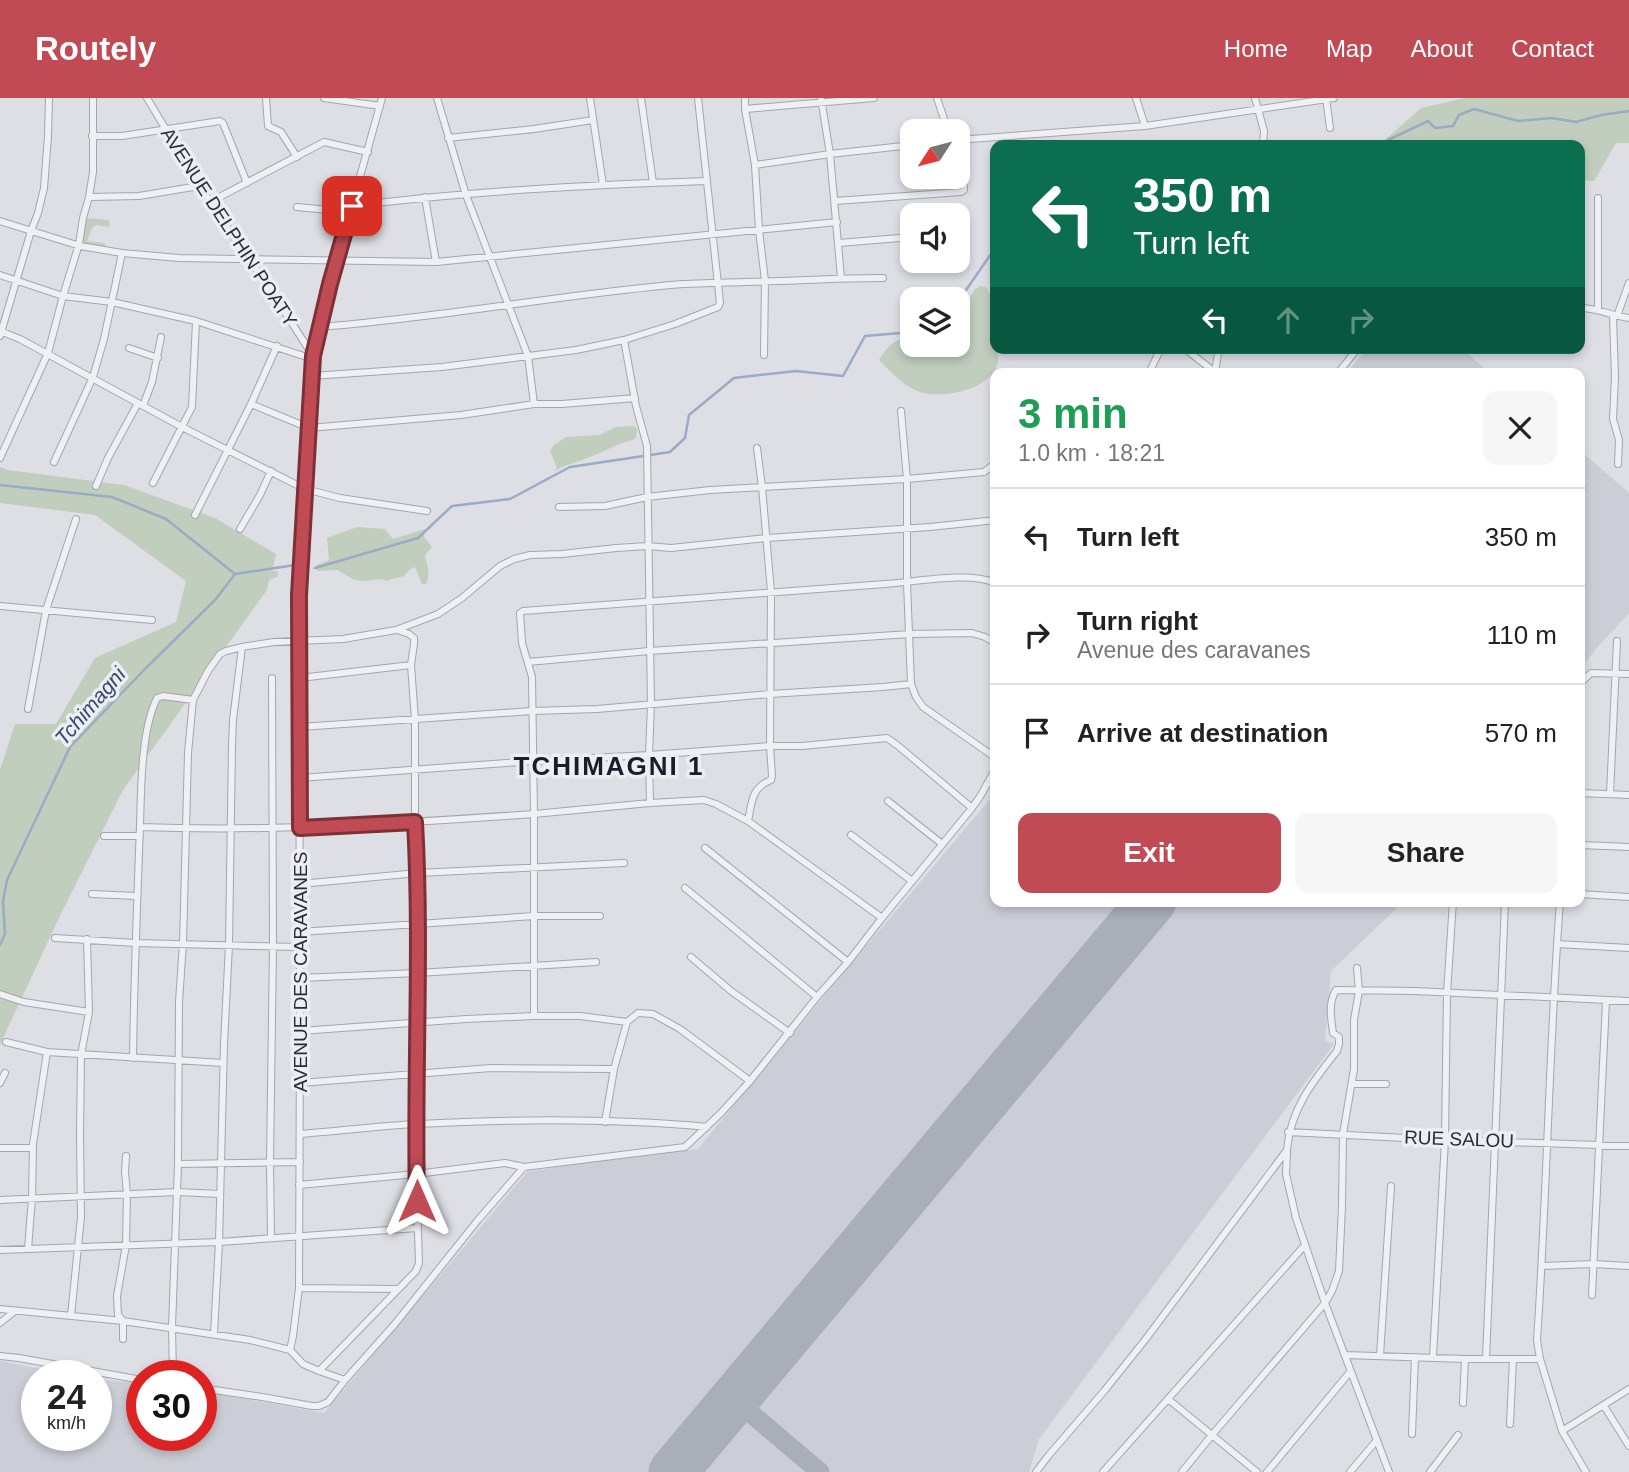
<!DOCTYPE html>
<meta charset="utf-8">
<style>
:root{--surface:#fff;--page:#f6f6f6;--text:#222;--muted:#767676;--line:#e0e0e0;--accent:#c14b54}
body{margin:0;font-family:Arial,sans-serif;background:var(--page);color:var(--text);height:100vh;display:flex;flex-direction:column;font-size:26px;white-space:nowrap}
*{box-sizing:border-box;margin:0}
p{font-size:23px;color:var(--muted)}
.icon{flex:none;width:38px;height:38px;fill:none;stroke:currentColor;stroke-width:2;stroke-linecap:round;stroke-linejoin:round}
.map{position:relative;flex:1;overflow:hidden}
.panel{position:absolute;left:990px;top:270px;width:595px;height:539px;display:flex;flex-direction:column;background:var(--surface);border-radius:14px;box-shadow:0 4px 10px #0003}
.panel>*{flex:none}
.guide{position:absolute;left:990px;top:42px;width:595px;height:214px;border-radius:14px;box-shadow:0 4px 10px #0003;background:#0b6e4f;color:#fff;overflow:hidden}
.needle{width:46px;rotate:234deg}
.controls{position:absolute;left:900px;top:21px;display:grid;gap:14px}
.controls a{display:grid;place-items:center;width:70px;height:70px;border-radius:14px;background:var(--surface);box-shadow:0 4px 10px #0003;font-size:35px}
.speed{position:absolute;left:21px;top:1262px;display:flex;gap:14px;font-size:35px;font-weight:700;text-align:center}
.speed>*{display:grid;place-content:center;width:91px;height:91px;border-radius:50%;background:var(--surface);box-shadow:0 4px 10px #0003;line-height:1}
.speed small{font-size:18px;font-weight:400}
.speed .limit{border:10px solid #d22;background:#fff;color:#111}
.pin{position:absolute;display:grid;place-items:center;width:60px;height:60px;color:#fff;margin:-30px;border-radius:14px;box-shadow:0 4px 10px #0006}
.me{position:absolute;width:77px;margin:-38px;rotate:0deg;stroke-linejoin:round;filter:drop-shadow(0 0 5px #0008)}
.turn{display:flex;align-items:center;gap:24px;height:147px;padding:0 28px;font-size:32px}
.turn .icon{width:91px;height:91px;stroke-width:2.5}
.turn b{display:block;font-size:49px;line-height:60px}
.lanes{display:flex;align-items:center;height:66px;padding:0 28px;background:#0003;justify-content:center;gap:35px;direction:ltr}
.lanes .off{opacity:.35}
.round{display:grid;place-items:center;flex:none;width:74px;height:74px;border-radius:14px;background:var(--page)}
.summary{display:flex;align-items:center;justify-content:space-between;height:119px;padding:0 28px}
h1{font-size:42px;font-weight:700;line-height:52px;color:#1e9e55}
.action{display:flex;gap:14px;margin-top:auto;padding:14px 28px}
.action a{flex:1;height:80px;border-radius:14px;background:var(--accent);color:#fff;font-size:28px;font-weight:700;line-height:80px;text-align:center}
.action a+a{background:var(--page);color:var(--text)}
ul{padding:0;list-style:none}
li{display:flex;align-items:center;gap:21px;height:98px;padding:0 28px;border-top:2px solid var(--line)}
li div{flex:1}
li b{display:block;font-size:26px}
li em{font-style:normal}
header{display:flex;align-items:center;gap:42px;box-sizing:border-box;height:98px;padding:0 35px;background:var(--accent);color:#fff}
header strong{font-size:33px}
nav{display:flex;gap:38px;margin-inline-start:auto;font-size:24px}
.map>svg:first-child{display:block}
.built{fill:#cbced6}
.green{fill:#c1cebe}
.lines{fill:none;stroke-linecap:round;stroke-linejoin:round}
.stream{stroke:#9aabc3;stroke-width:2.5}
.taxiway{stroke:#aaaeb9;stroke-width:19}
.runway{stroke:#aaaeb9;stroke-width:49}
.street-casing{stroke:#a3a6ae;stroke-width:8}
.street{stroke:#eff0f4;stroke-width:6}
.route-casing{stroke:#7d3137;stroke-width:18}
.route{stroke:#c14b54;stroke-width:12}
.labels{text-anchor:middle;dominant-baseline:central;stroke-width:7;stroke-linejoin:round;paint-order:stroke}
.street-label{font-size:19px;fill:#282d3a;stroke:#eceef3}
.water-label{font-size:21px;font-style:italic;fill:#36496a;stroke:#eceef3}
.district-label{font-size:26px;font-weight:bold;letter-spacing:2px;fill:#1a1e2b;stroke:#eceef3}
</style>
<header>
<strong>Routely</strong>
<nav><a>Home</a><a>Map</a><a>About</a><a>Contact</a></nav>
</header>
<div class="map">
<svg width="1629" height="1374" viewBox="0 0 1629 1374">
<rect width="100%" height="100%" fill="#dddfe5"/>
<path class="built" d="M1367 250H1461L1490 275H1347Z
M1580 352 1629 395V515L1596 551 1580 572Z
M996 694V803H1404L1331 873 1325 943 1334 946 1039 1341 1029 1374H0V1263L70 1277 37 1278V1337H96V1282L142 1285V1337H201V1293L324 1315 527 1074 599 1062 698 1051 774 958Z"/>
<path class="green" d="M1465 0H1629V45H1616L1594 83 1580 82V47H1379L1421 10Z
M84 120 109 122V129L96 127 92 130 87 143 105 145 106 151 79 146Z
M980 188 986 189C997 208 988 208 991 225 994 239 1001 254 997 267 990 293 938 302 917 293 901 286 890 273 879 262 889 246 893 242 912 239V247H957V212L971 198 974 192Z
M632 328 636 329 637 332 636 339 633 342 622 345 593 358 562 369 555 373 557 370 550 353 554 347 566 339 600 337 615 329Z
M0 369 8 372 124 387 215 420 276 456 272 473H277L278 476 277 479 269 482 267 492 123 692 56 826 0 947V672L15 626H56L95 560 176 524 186 483 95 417 0 405Z
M357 429 385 431 393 441 425 431 424 439 432 449 425 457C427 467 431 477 426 486H422L415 469 409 472 404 478 386 483 382 481 366 483 355 482 337 472 317 473V467L329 462 327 440Z"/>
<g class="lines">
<path class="stream" d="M1388 47V42L1428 23 1435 30 1453 28 1459 17 1474 11 1518 23 1552 20 1576 24 1601 17 1629 13
M957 205 991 156 996 153
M0 387 112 399 166 421 235 476
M315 470 418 440 452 408 510 401 570 369 670 354 685 340 689 317 734 280 796 273 843 278 865 238 912 234
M0 847 5 836 3 803 7 782 70 649 144 572 216 501 235 476 295 467"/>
<path class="taxiway" d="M734 1301 820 1374"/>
<path class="runway" d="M673 1374 1152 803"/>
<g class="street-casing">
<path id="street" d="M147 0 165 30 183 64 279 205 313 258
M266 0 268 28 281 34 297 59
M324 0 380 8
M437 0 466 97 528 258 534 306
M590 0 603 87
M641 0 653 85
M745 0V11L755 67 759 132 765 183 764 257
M821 0 830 56 841 180
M937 0 948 33
M1136 0 1145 28
M1255 0 1264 33 1263 47
M1326 0 1330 30
M745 11 874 0
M92 38H122L220 23 223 25 247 85
M448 40 534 31 593 22
M957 42 1145 28 1334 0
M755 67 830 56 912 47
M89 99 139 98 199 88
M425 99 436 164
M1598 100V211
M835 103 961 94 964 92V89L957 64
M210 104 324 44 368 54
M352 108C469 93 588 87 706 83
M297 109 350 114
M0 123 80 148 122 155 179 160 436 164 837 124
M839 145 912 139
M0 177 63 198 112 204 196 223 313 261
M1580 210C1598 210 1612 218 1629 220
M1613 218 1615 279 1613 321 1619 342 1618 366
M1617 218 1629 185
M320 229C437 220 553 198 670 187 695 185 720 185 745 184 791 183 837 180 883 180
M0 233 20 241 182 329 305 391 340 400 427 413
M0 238 31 133 38 115 44 90 48 38 49 0
M624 242 636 308 647 348 651 606 649 657 770 648H802L887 640 897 647 972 710 981 697 996 670
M129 250 158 260
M1184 250 1216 275
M1215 274 1219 250
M1149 275 1161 250
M1338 275 1358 250
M312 278 442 269 576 252 624 242 675 226 718 209 720 205 698 0
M251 306 309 330 461 317 534 306H562L635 300
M143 308 152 284 161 239
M901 313 907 381V485L911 586 916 599 923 609 996 660
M0 360 48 255 63 198 79 146 83 120 89 99 93 74V0
M54 364 93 279 104 241 122 155
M153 385 192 309 196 223
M96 388 108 360 138 305
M559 409 605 408 647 399 710 392 907 381 984 374 996 365
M195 417 251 306 277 248
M240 431 260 397 271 373
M0 508 152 522
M528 564 649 553 910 536 972 535 985 539 996 545
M300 580 411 567
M1580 585 1591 575 1629 576
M28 611 46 512 76 421
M300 629 532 613 597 611 770 596 883 589 911 586
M300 680 533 663 649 657 650 705 534 716 532 579 522 545 520 515 523 513C644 505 764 494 885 486 916 484 968 473 996 485
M1580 695 1629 697
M1610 696 1617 543
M888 703 942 746
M748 723C752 704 751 690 771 682L772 678 770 648 771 494 762 389 757 350
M140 729C271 734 403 725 534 716V918
M851 737 912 783
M104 738H139
M1580 747 1629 749
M705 750 848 864
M300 786 418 775 624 765
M685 790 817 899
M92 796 136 798
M1580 796 1629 799
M882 820 972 710
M300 834 534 818H600
M55 840 135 845 300 849
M1557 846 1629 850
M691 859 731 893 790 935
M300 880 418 875 596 864
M0 896 24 904 89 914
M300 933 466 921 534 918H580L627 924
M6 944 47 954 223 965
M133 960C134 883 137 805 140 728 141 692 141 632 157 600L163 598 193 602
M0 985 5 975
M300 985 491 970 614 971
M1352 986H1386
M605 1024 614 971 627 924 638 915 653 916 680 931 750 983
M1288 1034 1445 1042 1629 1048
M300 1036C339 1033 378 1028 417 1026 514 1021 611 1020 707 1029
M0 1050H33
M1287 1054 1286 1076 1296 1120 1325 1205 1389 1374
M178 1066 300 1064
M299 1087 416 1076 505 1065 524 1069
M0 1102 177 1094 220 1096
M271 1139 270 1065 273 848 272 580
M28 1151 32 1100 33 1046 47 954
M0 1152 219 1144 417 1130
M1542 1168 1593 1166 1629 1168
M299 1190 398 1191
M1592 1197 1606 903
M0 1211 123 1223 250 1242 290 1252 303 1266 319 1273 345 1282
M71 1218 81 1119 80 1037 81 957 89 914 87 841
M0 1225 15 1213
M214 1236 219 1144 224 946 229 847 232 648 233 622 242 549
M123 1241V1223L118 1217 117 1198 126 1147 127 1096 125 1074 126 1058
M290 1252 293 1238 299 1190 300 929 299 497 313 258 330 186 382 0
M1345 1257 1465 1261H1540L1537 1242C1547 1096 1549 949 1560 803
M0 1258 19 1260 142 1282
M1380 1258 1391 1088
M1433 1259 1445 1042 1447 895 1453 803
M1486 1261 1505 803
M1540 1261 1562 1333 1586 1374
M319 1273 416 1173 419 1165 416 1076 418 924V775L415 724V622L411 567 414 546V540L409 536 398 532
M173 1278 172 1229 178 1066 179 904 183 845 188 655 193 602 208 573 220 556 226 553 242 549 274 544 343 541 396 532 438 516 462 500 500 468 514 461 530 457 562 456 616 450 648 448 671 450 767 440 930 429 996 422
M201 1290 262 1299 312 1308H319L328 1304 345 1282 394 1227 478 1122 524 1069 685 1049 721 1015 750 983 817 899 848 864 882 820 748 723 716 706 704 702 650 705
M1168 1301 1257 1374
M1463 1305 1465 1261
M1604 1308 1629 1348
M1510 1326 1513 1261
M1562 1333 1629 1291
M1412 1336 1415 1259
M1036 1374 1049 1357 1105 1292 1145 1242 1287 1052C1290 1012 1313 983 1337 953L1339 946V939L1333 935C1331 920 1328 905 1336 892L1415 893 1629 903
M1103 1374 1305 1147
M1182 1374 1212 1337 1325 1205 1332 1193 1339 1173 1342 1108 1343 1036 1354 971V922L1359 893 1357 870
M1267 1374 1350 1274
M1350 1374 1377 1342
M1430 1374 1458 1337"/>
</g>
<use href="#street" class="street"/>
</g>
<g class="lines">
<g class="route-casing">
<path id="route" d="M352 108 330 186 313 258 299 497 300 730 415 724C422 850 414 977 417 1103"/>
</g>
<use href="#route" class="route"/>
</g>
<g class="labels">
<g class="street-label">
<text transform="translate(229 129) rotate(57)">AVENUE DELPHIN POATY</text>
<text transform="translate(300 874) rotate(-90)">AVENUE DES CARAVANES</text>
<text transform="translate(1459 1041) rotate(2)">RUE SALOU</text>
</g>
<g class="water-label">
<text transform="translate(90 608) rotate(-49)">Tchimagni</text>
</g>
<g class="district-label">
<text x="609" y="668">TCHIMAGNI 1</text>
</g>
</g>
</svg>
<div class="controls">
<a><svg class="needle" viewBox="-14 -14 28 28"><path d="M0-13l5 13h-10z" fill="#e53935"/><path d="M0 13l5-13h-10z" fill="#767676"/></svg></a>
<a><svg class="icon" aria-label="sound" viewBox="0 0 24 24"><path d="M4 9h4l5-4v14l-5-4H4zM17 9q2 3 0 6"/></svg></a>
<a><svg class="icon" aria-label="layers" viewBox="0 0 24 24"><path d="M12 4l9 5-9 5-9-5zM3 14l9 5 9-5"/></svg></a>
</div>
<div class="speed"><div>24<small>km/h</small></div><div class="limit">30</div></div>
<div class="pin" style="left:352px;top:108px;background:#d93025"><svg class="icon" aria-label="arrive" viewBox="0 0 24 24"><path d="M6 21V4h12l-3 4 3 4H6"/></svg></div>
<svg class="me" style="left:417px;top:1103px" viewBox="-20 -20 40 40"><path d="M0-17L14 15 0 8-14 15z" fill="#c14b54" stroke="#fff" stroke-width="4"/></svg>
<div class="guide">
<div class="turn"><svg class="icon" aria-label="left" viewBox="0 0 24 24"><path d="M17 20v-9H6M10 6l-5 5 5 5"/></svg><div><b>350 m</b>Turn left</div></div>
<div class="lanes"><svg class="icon" aria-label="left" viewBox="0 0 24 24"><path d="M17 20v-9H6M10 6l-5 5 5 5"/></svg><svg class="icon off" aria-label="ahead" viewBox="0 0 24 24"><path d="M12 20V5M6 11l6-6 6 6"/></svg><svg class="icon off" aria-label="right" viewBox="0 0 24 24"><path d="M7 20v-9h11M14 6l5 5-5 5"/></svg></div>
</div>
<section class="panel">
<div class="summary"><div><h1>3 min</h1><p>1.0 km · 18:21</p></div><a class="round"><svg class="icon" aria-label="close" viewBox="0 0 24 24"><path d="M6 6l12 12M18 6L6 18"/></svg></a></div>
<ul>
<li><svg class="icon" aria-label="left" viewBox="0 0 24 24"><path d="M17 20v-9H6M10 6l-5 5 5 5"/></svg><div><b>Turn left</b></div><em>350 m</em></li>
<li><svg class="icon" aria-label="right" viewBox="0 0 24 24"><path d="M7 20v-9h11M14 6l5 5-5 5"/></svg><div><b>Turn right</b><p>Avenue des caravanes</p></div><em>110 m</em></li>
<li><svg class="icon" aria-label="arrive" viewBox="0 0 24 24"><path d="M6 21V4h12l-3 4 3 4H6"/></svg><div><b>Arrive at destination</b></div><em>570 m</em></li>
</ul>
<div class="action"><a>Exit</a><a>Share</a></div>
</section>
</div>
